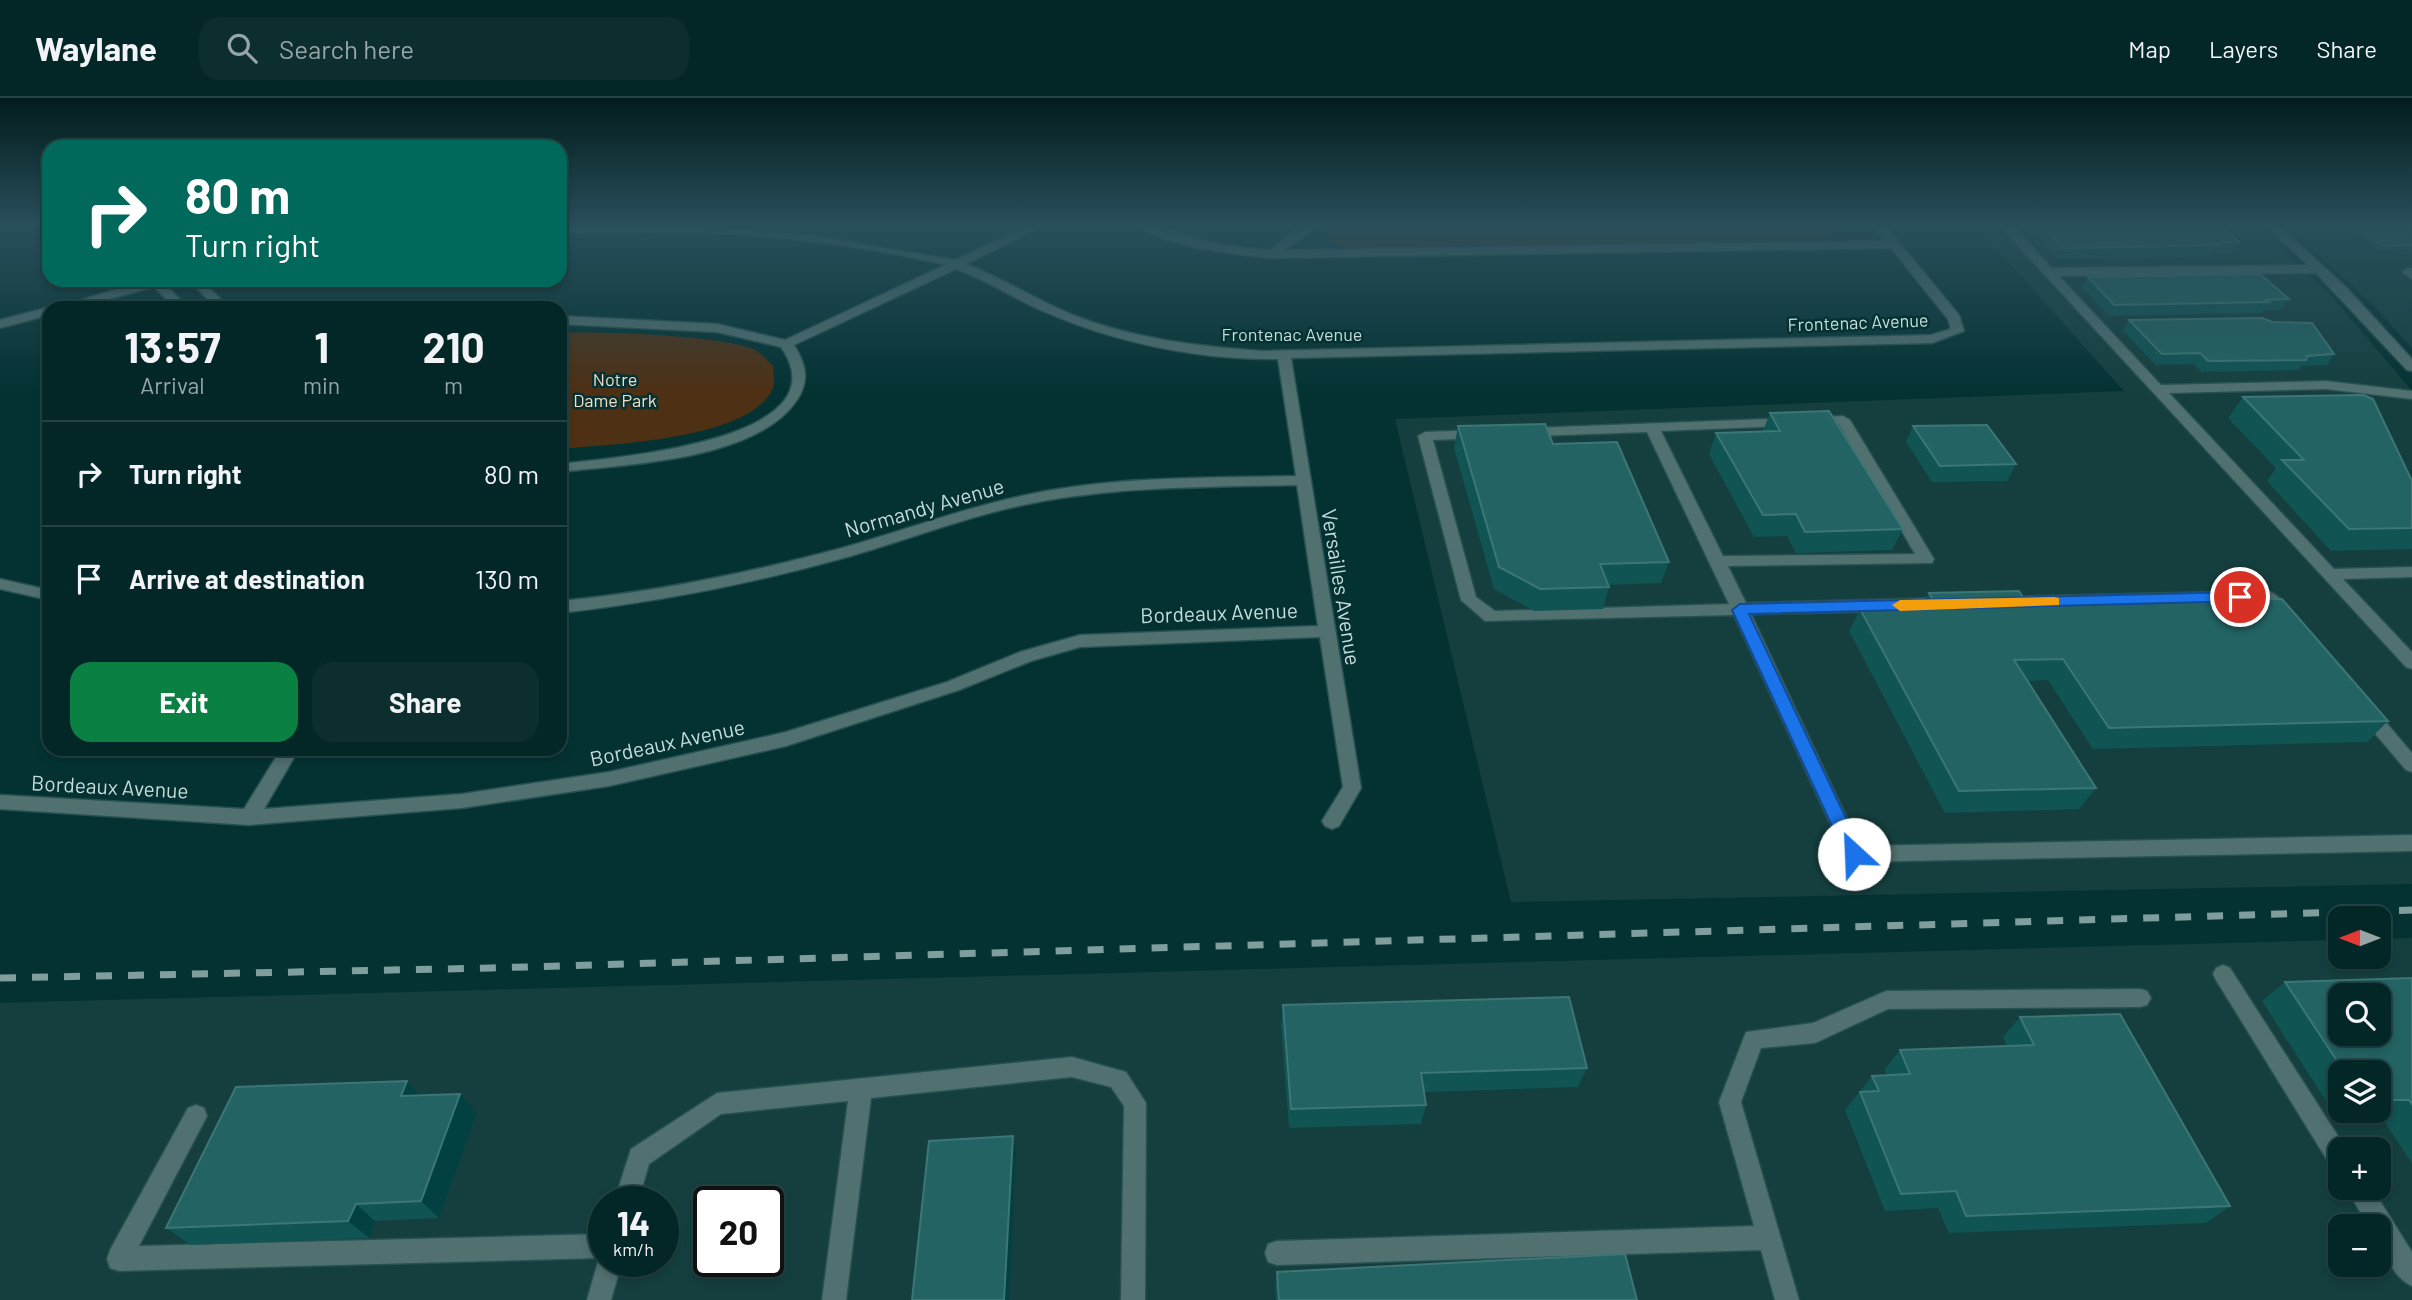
<!DOCTYPE html>
<meta charset="utf-8">
<style>
:root{--surface:#032626;--page:#0d2e2e;--text:#f1f3f6;--muted:#97a5a7;--line:#244343;--accent:#0b8043}
body{margin:0;font-family:Barlow,sans-serif;background:var(--page);color:var(--text);height:100vh;display:flex;flex-direction:column;font-size:26px;white-space:nowrap}
*{box-sizing:border-box;margin:0}
p{font-size:23px;color:var(--muted)}
.icon{flex:none;width:38px;height:38px;fill:none;stroke:currentColor;stroke-width:2;stroke-linecap:round;stroke-linejoin:round}
.map{position:relative;flex:1;overflow:hidden}
.sheet{position:absolute;left:42px;top:203px;width:525px;height:455px;display:flex;flex-direction:column;background:var(--surface);border-radius:21px;box-shadow:0 4px 10px #0003,0 0 0 2px var(--line)}
.sheet>*{flex:none}
.banner{position:absolute;left:42px;top:42px;width:525px;height:147px;border-radius:21px;box-shadow:0 4px 10px #0003,0 0 0 2px var(--line);background:#00695c;color:#fff;overflow:hidden}
.needle{width:46px;rotate:270deg}
.fabs{position:absolute;left:2328px;top:808px;display:grid;gap:14px}
.fabs a{display:grid;place-items:center;width:63px;height:63px;border-radius:14px;background:var(--surface);box-shadow:0 4px 10px #0003,0 0 0 2px var(--line);font-size:35px}
.speed{position:absolute;left:588px;top:1088px;display:flex;gap:14px;font-size:35px;font-weight:700;text-align:center}
.speed>*{display:grid;place-content:center;width:91px;height:91px;border-radius:50%;background:var(--surface);box-shadow:0 4px 10px #0003,0 0 0 2px var(--line);line-height:1}
.speed small{font-size:18px;font-weight:400}
.speed .limit{border:4px solid #111;border-radius:10px;background:#fff;color:#111}
.pin{position:absolute;display:grid;place-items:center;width:60px;height:60px;color:#fff;margin:-30px;border:4px solid #fff;border-radius:50%;box-shadow:0 2px 7px #0007}
.me{position:absolute;width:77px;margin:-38px;rotate:335deg;stroke-linejoin:round;filter:drop-shadow(0 0 5px #0008)}
.turn{display:flex;align-items:center;gap:24px;height:147px;padding:0 28px;font-size:32px}
.turn .icon{width:91px;height:91px;stroke-width:2.5}
.turn b{display:block;font-size:49px;line-height:60px}
.eta{display:flex;justify-content:space-evenly;align-items:center;height:119px;text-align:center}
.eta b{font-size:42px;font-weight:700;line-height:49px}
.cta{display:flex;gap:14px;margin-top:auto;padding:14px 28px}
.cta a{flex:1;height:80px;border-radius:21px;background:var(--accent);color:#fff;font-size:28px;font-weight:700;line-height:80px;text-align:center}
.cta a+a{background:var(--page);color:var(--text)}
ul{padding:0;list-style:none}
li{display:flex;align-items:center;gap:21px;height:105px;padding:0 28px;border-top:2px solid var(--line)}
li div{flex:1}
li b{display:block;font-size:26px}
li em{font-style:normal}
header{display:flex;align-items:center;gap:42px;box-sizing:border-box;height:98px;padding:0 35px;background:var(--surface);border-bottom:2px solid var(--line)}
header strong{font-size:33px}
nav{display:flex;gap:38px;margin-inline-start:auto;font-size:24px}
.search{width:490px;height:63px;background:var(--page);display:flex;align-items:center;gap:18px;box-sizing:border-box;padding:0 24px;border-radius:21px;color:var(--muted);font-size:26px}
.map>svg:first-child{display:block}
.built{fill:#153f3f;fill-rule:evenodd}
.green{fill:#4e3014}
.lines{fill:none;stroke-linecap:round;stroke-linejoin:round}
.minor-casing{stroke:#275151;stroke-width:3}
.minor{fill:#517070;fill-rule:evenodd}
.rail{stroke:#809e9e;stroke-width:7;stroke-dasharray:16 16;stroke-linecap:butt}
.wall{fill:#105454;fill-rule:evenodd}
.shaded-wall{fill:#034041}
.building{fill:#236363;stroke:#3d7676;stroke-width:2;fill-rule:evenodd}
.route{fill:#1a73e8;stroke:#114b97;stroke-width:2}
.slow{fill:#f59e0b}
.labels{text-anchor:middle;dominant-baseline:central;stroke-width:5;stroke-linejoin:round;paint-order:stroke}
.far-street-label{font-size:18px;fill:#c6dcdb;stroke:#043233}
.far-park-label{font-size:18px;fill:#f7dcc5;stroke:#043233}
.street-label{font-size:21px;fill:#c6dcdb;stroke:#043233}
</style>
<header>
<strong>Waylane</strong>
<div class="search"><svg class="icon" aria-label="search" viewBox="0 0 24 24"><circle cx="10" cy="10" r="6"/><path d="M15 15l6 6"/></svg>Search here</div>
<nav><a>Map</a><a>Layers</a><a>Share</a></nav>
</header>
<div class="map">
<svg width="2412" height="1202" viewBox="0 0 2412 1202">
<rect width="100%" height="100%" fill="#043233"/>
<path class="built" d="M1974 126H2254L2334 201 2412 293V786L1511 804 1395 321 2124 293Z
M2284 126H2412V250L2374 208Z
M2412 840V1202H0V905L2340 842V859H2378V841ZM2340 898H2378V936H2340ZM2340 975H2378V1013H2340ZM2340 1052H2378V1090H2340ZM604 1104H663V1164H604ZM709 1104H768V1164H709ZM2340 1129H2378V1167H2340Z"/>
<path class="green" d="M1334 126H1826L1834 137 1814 142 1351 152 1329 142 1327 133Z
M560 235C598 233 727 237 757 253 762 256 768 264 773 268 773 274 775 284 773 290 751 342 610 346 560 351Z"/>
<g class="lines">
<g class="minor-casing">
<path id="minor" d="M652 126 802 136 955 162 1032 126H1048L966 166C1003 180 1036 202 1073 217 1133 241 1198 248 1262 253L1931 237 1951 231 1948 221 1891 150 1274 160C1238 157 1163 149 1134 126H1151L1222 147 1271 152C1287 138 1299 126 1322 126L1285 152 1885 143 1872 126H1884L1959 217 1964 233 1932 245 1291 260 1361 690 1339 728 1332 731 1325 728 1322 723 1343 689 1320 539 1080 549 1031 563 959 592 786 648 609 688 462 710 249 727 0 711V697L244 711 281 651H299L264 711 462 696 609 674 786 634 947 584 1020 554 1080 537 1318 528 1297 387C1207 389 1117 388 1028 406 968 418 910 441 851 458 755 485 658 504 560 515V503C655 494 749 475 842 450 903 433 963 410 1026 397 1115 378 1205 380 1296 378L1278 261C1199 262 1115 245 1043 213 1013 200 987 182 956 171L794 247C806 266 810 282 797 302 756 363 627 366 560 374V366C607 360 847 344 781 249L717 234 560 226V218L717 226 785 242 945 167C820 137 688 129 560 136V128Z
M1998 126H2011L2052 170 2308 167 2264 126H2277L2347 190 2412 261V273L2407 272 2316 175 2059 178 2161 287 2326 283 2412 293V301L2326 291 2169 295 2334 471 2412 469V479L2343 481 2412 554V571L2406 569Z
M2408 170H2412V181L2402 174Z
M148 182H175L166 187 188 210H175L154 189 75 210H54Z
M188 182H201L230 210H217Z
M49 209 52 210H49V217L0 230V222Z
M1843 318 1850 322 1934 461 1932 465 1728 468 1746 505 1944 500 1952 506 1944 512 1751 516 1860 748 2412 737V753L1854 764 1847 762 1734 517 1485 523 1461 502 1418 338 1425 334ZM1839 326 1915 456 1723 458 1661 333ZM1647 334 1729 506 1495 513 1476 499 1433 342Z
M0 481 49 492V502L0 491Z
M2268 493C2278 496 2288 509 2293 518L2291 522H2279L2264 505 2003 511 1995 505 2003 499Z
M2367 607 2373 609 2412 655V674L2406 672 2361 619 2358 614 2361 609Z
M2223 867 2230 870 2347 1052H2340V1073L2332 1070 2216 882 2213 876 2216 870Z
M2140 891 2147 893 2151 900 2147 907 2140 909 1888 911 1815 945 1761 950 1741 1004 1799 1202H1775L1761 1152 1277 1167 1268 1164 1265 1155 1268 1146 1277 1143 1754 1128 1719 1004 1746 934 1813 925 1886 893Z
M1072 959 1126 974 1146 1005 1145 1202H1121L1124 1008 1111 989 1072 979 871 1000 846 1202H822L848 1003 721 1016 649 1066 638 1104H614L631 1051 717 995Z
M196 1007 204 1010 207 1018 139 1148 604 1136V1164H622L611 1202H587L599 1160 119 1173 110 1170 107 1161 110 1152 188 1010Z
M2346 1090H2372L2412 1154V1188C2393 1180 2378 1148 2378 1129H2369Z"/>
</g>
<use href="#minor" class="minor"/>
<path class="rail" d="M0 880 491 870 2412 812"/>
</g>
<path class="wall" d="M2026 126H2218L2239 144 2232 155H2213L2211 158 2058 161Z
M2343 126H2412V156L2406 152 2378 153Z
M2088 179 2289 201 2282 212H2264L2262 215 2108 218 2082 189Z
M2129 222 2334 256 2327 267 2301 268 2298 272 2202 274 2193 266 2156 267 2123 233Z
M2243 299 2412 383V451L2331 453 2267 383 2276 370 2228 320Z
M1770 315 1903 431 1892 452 1796 455 1787 438 1754 439 1709 356 1716 335 1763 333Z
M1458 328 1553 346 1669 464 1661 485 1608 487 1609 489 1603 511 1534 513 1494 491 1454 350Z
M1913 328 2016 366 2007 383 1932 384 1906 344Z
M1929 495 2028 507 2388 623 2367 644 2093 651 2048 582 2027 583 2096 690 2079 711 1945 715 1849 533 1860 511 1921 510Z
M2412 880V1065L2382 1020H2337L2262 903 2285 884ZM2340 975H2378V1013H2340Z
M1283 907 1587 970 1578 989 1424 994 1426 1007 1421 1026 1289 1030 1281 927Z
M2020 919 2230 1108 2206 1125 1949 1135 1938 1110 1885 1113 1845 1012 1872 978 1887 977 1885 971 1900 952 2007 948 2003 939Z
M407 983 420 997 477 1015 439 1120 375 1123 369 1140 191 1147 166 1130Z
M1277 1174 1637 1202H1276L1275 1190Z"/>
<path class="shaded-wall" d="M407 983 424 1002 401 998Z
M460 996 477 1015 439 1120 421 1103Z
M1013 1038 1016 1052 1009 1202H1004Z
M356 1106 375 1123 369 1140 348 1123Z"/>
<path class="building" d="M2040 126H2218L2239 144 2215 145 2218 147 2063 150Z
M2354 126H2412V149L2410 147 2382 148Z
M2260 176 2289 201 2266 202 2269 204 2114 207 2088 179Z
M2262 220 2272 224 2312 225 2334 256 2307 258 2306 262 2208 263 2200 255 2162 256 2129 222Z
M2363 297 2373 301 2412 383V430L2349 431 2282 362H2304L2243 299Z
M1829 313 1903 431 1805 434 1796 416 1763 417 1716 335 1780 333 1770 315Z
M1545 326 1553 346 1617 344 1669 464 1600 466 1609 489 1540 491 1499 469 1458 328Z
M1987 327 2016 366 1940 368 1913 328Z
M2019 493 2028 507 2282 501 2388 623 2109 630 2063 561 2014 562 2096 690 1959 693 1860 511 1937 509 1929 495Z
M2412 880V1006L2409 1002H2378V975H2345L2285 884ZM2340 898H2378V936H2340Z
M1569 899 1587 970 1421 975 1426 1007 1291 1011 1283 907Z
M2120 916 2230 1108 1966 1118 1956 1093 1901 1096 1860 994 1879 993 1872 978 1910 976 1900 952 2034 947 2020 919Z
M407 983 401 998 460 996 421 1103 356 1106 348 1123 166 1130 236 989Z
M1013 1038 1004 1202H912L929 1043Z
M1625 1156 1637 1202H1279L1277 1174Z"/>
<linearGradient id="sky" x2="0" y2="1"><stop stop-color="#021c1c"/><stop offset="0.43" stop-color="#294f5b"/><stop offset="1" stop-color="#294f5b" stop-opacity="0"/></linearGradient>
<rect width="2412" height="294" fill="url(#sky)"/>
<path class="route" d="M2240 494 2248 499 2246 503 1749 516 1863 756 1854 764 1845 756 1732 512 1740 506Z"/>
<path class="slow" d="M2054 499 2059 500V507L1900 513 1892 507 1900 502Z"/>
<g class="labels">
<g class="far-street-label">
<text transform="translate(1858 224) rotate(-2)">Frontenac Avenue</text>
<text x="1292" y="236">Frontenac Avenue</text>
</g>
<g class="far-park-label">
<text x="615" y="281">Notre<tspan x="615" dy="21">Dame Park</tspan></text>
</g>
<g class="street-label">
<text transform="translate(924 409) rotate(-16)">Normandy Avenue</text>
<text transform="translate(1342 489) rotate(81)">Versailles Avenue</text>
<text transform="translate(1219 514) rotate(-2)">Bordeaux Avenue</text>
<text transform="translate(667 644) rotate(-12)">Bordeaux Avenue</text>
<text transform="translate(110 688) rotate(3)">Bordeaux Avenue</text>
</g>
</g>
</svg>
<div class="fabs">
<a><svg class="needle" viewBox="-14 -14 28 28"><path d="M0-13l5 13h-10z" fill="#e53935"/><path d="M0 13l5-13h-10z" fill="#97a5a7"/></svg></a>
<a><svg class="icon" aria-label="search" viewBox="0 0 24 24"><circle cx="10" cy="10" r="6"/><path d="M15 15l6 6"/></svg></a>
<a><svg class="icon" aria-label="layers" viewBox="0 0 24 24"><path d="M12 4l9 5-9 5-9-5zM3 14l9 5 9-5"/></svg></a>
<a>+</a>
<a>−</a>
</div>
<div class="speed"><div>14<small>km/h</small></div><div class="limit">20</div></div>
<div class="pin" style="left:2240px;top:499px;background:#d93025"><svg class="icon" aria-label="arrive" viewBox="0 0 24 24"><path d="M6 21V4h12l-3 4 3 4H6"/></svg></div>
<svg class="me" style="left:1854px;top:756px" viewBox="-20 -20 40 40"><circle r="19" fill="#fff"/><path d="M0-13L10 11 0 6-10 11z" fill="#1a73e8"/></svg>
<div class="banner">
<div class="turn"><svg class="icon" aria-label="right" viewBox="0 0 24 24"><path d="M7 20v-9h11M14 6l5 5-5 5"/></svg><div><b>80 m</b>Turn right</div></div>
</div>
<section class="sheet">
<div class="eta">
<div><b>13:57</b><p>Arrival</p></div>
<div><b>1</b><p>min</p></div>
<div><b>210</b><p>m</p></div>
</div>
<ul>
<li><svg class="icon" aria-label="right" viewBox="0 0 24 24"><path d="M7 20v-9h11M14 6l5 5-5 5"/></svg><div><b>Turn right</b></div><em>80 m</em></li>
<li><svg class="icon" aria-label="arrive" viewBox="0 0 24 24"><path d="M6 21V4h12l-3 4 3 4H6"/></svg><div><b>Arrive at destination</b></div><em>130 m</em></li>
</ul>
<div class="cta"><a>Exit</a><a>Share</a></div>
</section>
</div>
